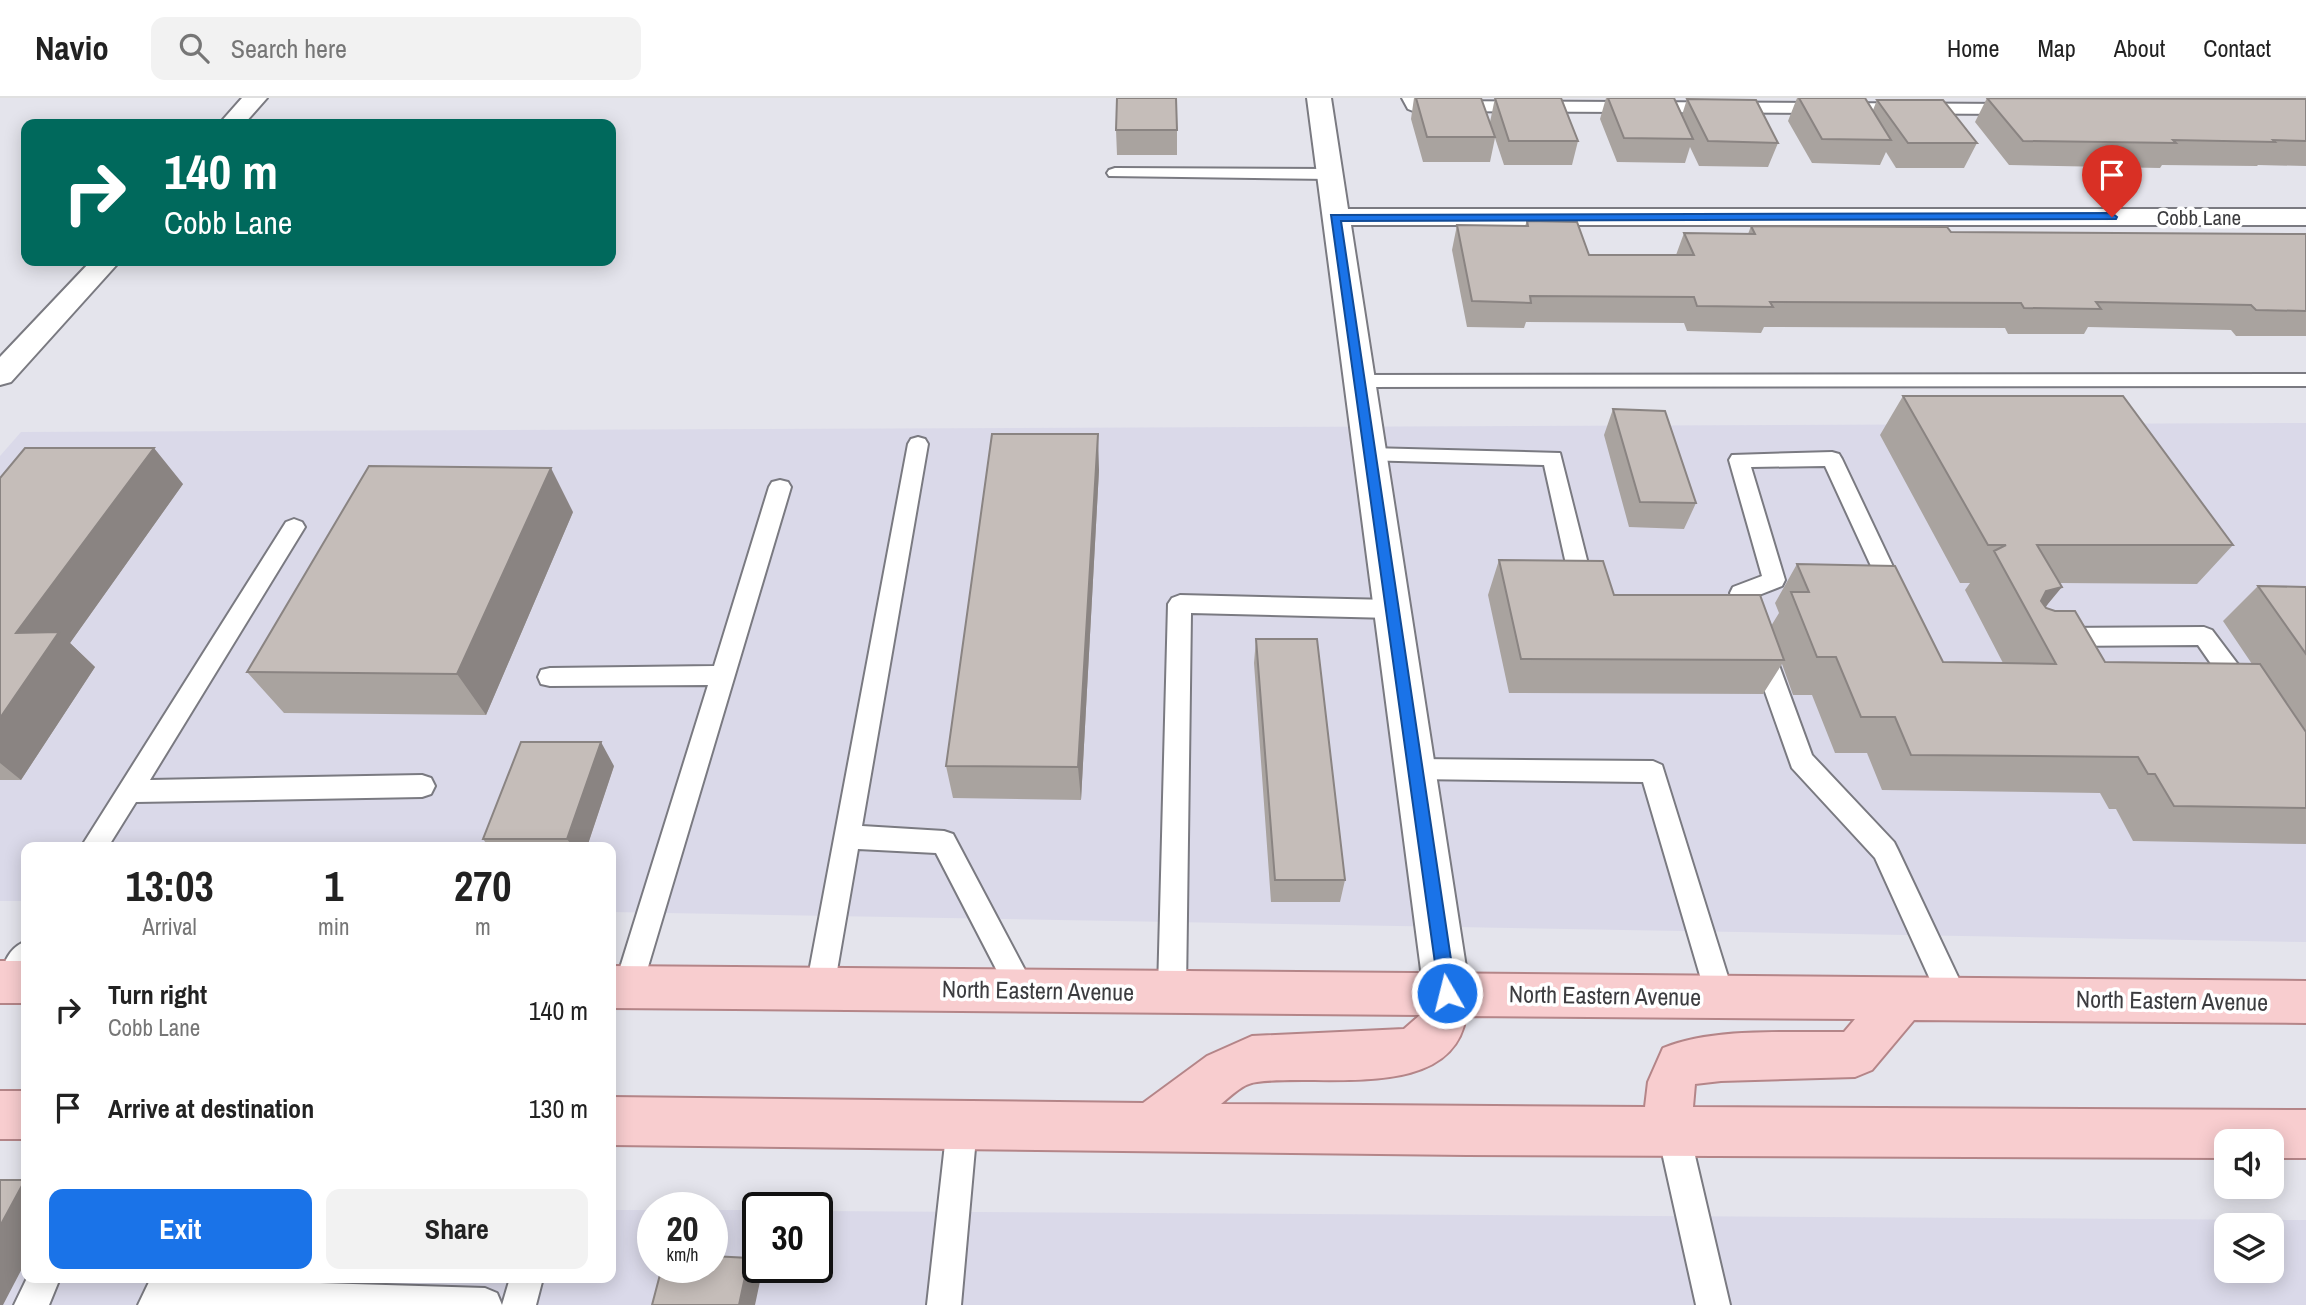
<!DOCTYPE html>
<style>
:root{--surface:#fff;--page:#f2f2f2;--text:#222;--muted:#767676;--line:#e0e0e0;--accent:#1a73e8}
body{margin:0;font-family:"Archivo Narrow",sans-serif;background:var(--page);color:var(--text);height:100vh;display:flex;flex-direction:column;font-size:26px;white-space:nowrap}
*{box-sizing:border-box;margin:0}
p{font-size:23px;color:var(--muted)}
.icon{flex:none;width:38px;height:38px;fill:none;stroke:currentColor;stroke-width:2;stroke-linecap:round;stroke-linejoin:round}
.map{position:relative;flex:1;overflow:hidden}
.panel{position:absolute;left:21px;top:744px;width:595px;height:441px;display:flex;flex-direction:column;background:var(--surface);border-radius:14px;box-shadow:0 4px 18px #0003}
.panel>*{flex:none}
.top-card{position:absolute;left:21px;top:21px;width:595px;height:147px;border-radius:14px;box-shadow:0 4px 18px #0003;background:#00695c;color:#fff;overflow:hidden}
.tools{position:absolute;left:2214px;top:1031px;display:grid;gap:14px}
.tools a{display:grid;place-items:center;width:70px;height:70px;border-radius:14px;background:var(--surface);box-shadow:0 4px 18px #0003;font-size:35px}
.speed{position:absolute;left:637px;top:1094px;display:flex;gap:14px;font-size:35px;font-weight:700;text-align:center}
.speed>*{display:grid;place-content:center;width:91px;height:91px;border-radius:50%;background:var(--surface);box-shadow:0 4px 18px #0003;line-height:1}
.speed small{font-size:18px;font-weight:400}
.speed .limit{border:4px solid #111;border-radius:10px;background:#fff;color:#111}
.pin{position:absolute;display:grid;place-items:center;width:60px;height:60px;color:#fff;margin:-72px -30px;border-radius:50% 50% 50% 0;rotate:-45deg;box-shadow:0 0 7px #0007}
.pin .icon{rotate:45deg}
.me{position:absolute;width:77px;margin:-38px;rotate:352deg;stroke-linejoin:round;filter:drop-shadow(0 0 5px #0008)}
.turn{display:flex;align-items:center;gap:24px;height:147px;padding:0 28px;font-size:32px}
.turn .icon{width:91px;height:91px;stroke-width:2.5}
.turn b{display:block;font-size:49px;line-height:60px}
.eta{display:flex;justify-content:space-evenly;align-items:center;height:119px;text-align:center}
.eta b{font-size:42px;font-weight:700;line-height:49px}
.action{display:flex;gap:14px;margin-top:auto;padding:14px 28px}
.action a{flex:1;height:80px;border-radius:14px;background:var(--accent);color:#fff;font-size:28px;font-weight:700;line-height:80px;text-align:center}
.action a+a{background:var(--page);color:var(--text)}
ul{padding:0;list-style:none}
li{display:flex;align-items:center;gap:21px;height:98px;padding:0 28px}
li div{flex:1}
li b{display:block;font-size:26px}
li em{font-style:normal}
header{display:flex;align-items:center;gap:42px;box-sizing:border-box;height:98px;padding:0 35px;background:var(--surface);border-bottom:2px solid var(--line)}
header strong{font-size:33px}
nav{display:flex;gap:38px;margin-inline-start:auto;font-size:24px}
.search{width:490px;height:63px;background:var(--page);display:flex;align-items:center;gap:18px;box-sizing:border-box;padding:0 24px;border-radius:14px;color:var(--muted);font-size:26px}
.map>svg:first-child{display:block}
.built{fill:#dad9e9;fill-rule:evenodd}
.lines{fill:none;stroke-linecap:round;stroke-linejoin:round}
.service-casing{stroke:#7a7a81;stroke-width:4}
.minor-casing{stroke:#7a7a81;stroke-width:4}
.tertiary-casing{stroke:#7a7a81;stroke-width:4}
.primary-casing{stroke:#b48588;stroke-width:4}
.service{fill:#fff;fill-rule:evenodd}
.minor{fill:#fff;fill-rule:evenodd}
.tertiary{fill:#fff;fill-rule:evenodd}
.primary{fill:#f8cdcf;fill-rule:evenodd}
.wall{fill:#a9a39f}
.shaded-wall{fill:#8a8482}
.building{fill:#c5bdb9;stroke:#8a8482;stroke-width:2}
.route{fill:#1a73e8;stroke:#114b97;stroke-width:2}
.labels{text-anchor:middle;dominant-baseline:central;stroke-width:7;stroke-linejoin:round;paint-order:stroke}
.far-street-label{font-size:21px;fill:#3c3c3f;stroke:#fff}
.street-label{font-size:24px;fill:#3c3c3f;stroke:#fff}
</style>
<header>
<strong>Navio</strong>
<div class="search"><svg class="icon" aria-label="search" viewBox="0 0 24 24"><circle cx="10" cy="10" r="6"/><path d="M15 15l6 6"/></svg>Search here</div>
<nav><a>Home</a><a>Map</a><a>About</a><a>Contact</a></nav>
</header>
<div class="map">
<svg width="2306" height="1207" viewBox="0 0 2306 1207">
<rect width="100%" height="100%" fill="#e4e4ec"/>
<path class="built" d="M2306 325V844L611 814V749H26V803H0V358L21 334Z
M26 1108V1180H611V1112H653V1169H712V1112H758V1169H817V1113L2306 1122V1207H0ZM2226 1127H2272V1172H2226Z"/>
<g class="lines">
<g class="service-casing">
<path id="service" d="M1402 0H1418L1419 3 2016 6 2024 11 2016 16 1413 13 1408 11Z
M1115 70 1330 71 1338 76 1330 81 1109 78 1107 75 1109 72Z
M2306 276V288L1358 289 1351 287 1348 283 1351 279 1358 277Z
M918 339 925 341 928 346 862 728 944 733 953 736 1035 891 1031 900 1021 904 1011 900 936 755 858 751 834 890 830 899 820 903 810 899 806 890 908 346 911 341Z
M1369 350 1560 355 1588 466 1585 472 1577 474 1569 472 1566 466 1544 367 1362 362 1359 357 1362 352Z
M1832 354 1839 356 1842 361 1896 475 1893 481 1885 483 1877 481 1825 368 1751 369 1785 482 1782 488 1754 499 1812 657 1894 744 1898 752 1968 900 1963 910 1953 914 1943 910 1875 760 1792 670 1730 495 1733 489 1762 478 1729 362 1732 357Z
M780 382 788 384 791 389 642 889 638 898 628 902 618 898 614 889 708 587 550 588 541 586 538 579 541 572 550 570 714 568 769 389 772 384Z
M294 421 302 424 305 429 150 682 422 677 431 680 435 688 431 696 422 699 136 704 108 749H81L286 424Z
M1180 497 1391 502 1399 505 1403 511 1399 517 1391 520 1191 515 1186 893 1182 903 1172 906 1162 903 1158 893 1168 506 1172 500Z
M2204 529 2212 532 2252 585 2255 592 2252 599 2243 602 2234 599 2198 547 2059 548 2051 545 2047 539 2051 533 2059 530Z
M1414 661 1653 663 1662 667 1734 898 1730 908 1720 912 1710 908 1706 898 1643 684 1414 681 1405 678 1401 671 1405 664Z
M26 843C27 864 32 889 9 897L0 894C0 874 5 851 26 843Z
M962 1013 973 1017 977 1028 961 1207H927L947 1028 951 1017Z
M1673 1017 1684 1021 1689 1032 1730 1207H1696L1657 1032 1662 1021Z
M27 1180H60L49 1207H14Z
M160 1180 485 1190 497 1195 502 1207H138L149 1184Z
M510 1180H543L536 1207H502Z"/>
</g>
<g class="minor-casing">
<path id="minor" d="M1307 0H1331L1348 111H2306V127H1351L1470 895 1463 910 1447 916 1431 910 1424 895Z"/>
</g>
<g class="tertiary-casing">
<path id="tertiary" d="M242 0H267L244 26H219Z
M91 163H120L11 284 0 287V259Z"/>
</g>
<g class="primary-casing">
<path id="primary" d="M0 863H26V905H0Z
M611 868 2306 883V925L1914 922 1872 972 1855 979 1721 983 1695 986 1693 1009 2306 1012V1060H2272V1043H2226V1060L1466 1057 611 1047V999L1143 1005 1207 958 1252 938 1404 931 1420 917 611 910ZM1466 918 1855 921 1844 934C1788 935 1716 929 1663 950L1648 984 1645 1009 1221 1006C1231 998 1243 985 1257 984 1320 975 1453 1005 1466 918Z
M0 993H26V1041H0Z"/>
</g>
<use href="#service" class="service"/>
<use href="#minor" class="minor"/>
<use href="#tertiary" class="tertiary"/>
<use href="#primary" class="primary"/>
</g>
<path class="wall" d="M1414 0H1481L1490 24 1495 0 1578 43 1572 67H1504L1495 40 1490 64H1423L1411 21Z
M1606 0H1674L1682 17 1687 1 1778 45 1768 69 1699 68 1690 49 1685 65 1617 64 1600 21Z
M1797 0H1865L1873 12 1877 2 1977 45 1964 70H1896L1886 54 1880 67 1812 65 1788 23Z
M1987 0 2306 1V68L2258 67 2257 68 2162 67 2160 70 2009 67 1975 24Z
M1116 32H1177V57H1117Z
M1527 123 1589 157H1676L1684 135 1748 136 1751 128 1951 134 2306 136V238H2236L2231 232 2088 229 2084 236H2008L2005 230 1764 229 1761 235 1687 233 1684 225 1526 224 1524 230 1467 229 1452 152 1457 127 1525 128Z
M1903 298 2233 447 2197 486 2059 485 2046 509 2105 564 2252 566 2223 523 2258 488 2306 489V746L2133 743 2116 711H2109L2100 695 1882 692 1867 655H1835L1812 597H1793L1782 566 1763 596 1509 595 1488 497 1499 462 1614 497 1771 528 1779 515 1775 505 1797 466 1943 564 2003 565 1965 492 1970 485H1960L1880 337Z
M1613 311 1696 405 1684 431 1629 429 1604 337Z
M1099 372 1081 702 953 700 946 668Z
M0 380 183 386 70 545 95 569 21 682H0Z
M573 414 486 617 284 615 247 574Z
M1256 541 1345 782 1340 804H1271L1254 565Z
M614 668 587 749H489L483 741Z"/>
<path class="shaded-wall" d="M1098 336 1099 372 1081 702 1078 669Z
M154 350 183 386 70 545 95 569 21 682 0 665V620L16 535Z
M551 370 573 414 486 617 457 576Z
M2062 489 2033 524 2028 515 2046 493Z
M601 644 614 668 587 749H573L567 741Z
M25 1082 26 1163 3 1207H0V1128Z
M749 1160 762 1174 755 1207H739Z"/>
<path class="building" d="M1117 0H1176L1177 32H1116Z
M1416 0H1481L1495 39H1427Z
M1495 0H1561L1578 43H1509Z
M1608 0H1674L1693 41 1624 40Z
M1799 0H1865L1891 42 1822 41Z
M1987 0 2306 1V43L2273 42 2275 44 2173 42 2176 45 2023 43Z
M1687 1 1756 2 1778 45 1708 43Z
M1877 2H1943L1977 45H1908Z
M1527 123 1577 124 1589 157H1694L1684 135 1755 136 1751 128 1947 129 1951 134 2306 136V213L2256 212 2251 207 2096 204 2101 211 2024 210 2021 205 1770 204 1773 209 1697 208 1694 199 1530 198 1531 205 1472 203 1457 127 1528 128Z
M1903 298H2123L2233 447H2037L2062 489 2046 493 2041 503 2046 510 2055 513H2075L2105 564 2260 566 2306 634V710L2174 708 2155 676H2148L2138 659 1911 657 1895 619H1861L1836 559H1817L1791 494H1809L1797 466 1895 468 1943 564 2056 566 1994 453 2006 447H1988Z
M1613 311 1665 313 1696 405 1640 404Z
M992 336H1098L1078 669 946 668Z
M25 350H154L16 535 59 534 0 620V380Z
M369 368 551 370 457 576 247 574Z
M1499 462 1603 463 1614 497H1760L1784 562 1521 561Z
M2258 488 2306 489V556Z
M1256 541H1317L1345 782H1275Z
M521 644H601L567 741H483Z
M0 1082H25L0 1128Z
M712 1158 749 1160 739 1207H652L662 1169H712Z"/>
<path class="route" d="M2112 115 2117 119 2116 121 1341 123 1456 895 1453 901 1447 904 1440 901 1331 117Z"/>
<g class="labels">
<g class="far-street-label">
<text x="2199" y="119">Cobb Lane</text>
</g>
<g class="street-label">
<text transform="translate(1038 892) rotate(1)">North Eastern Avenue</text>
<text transform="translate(1605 897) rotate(1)">North Eastern Avenue</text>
<text transform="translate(2172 902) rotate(1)">North Eastern Avenue</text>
</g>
</g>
</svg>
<div class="tools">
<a><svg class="icon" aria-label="sound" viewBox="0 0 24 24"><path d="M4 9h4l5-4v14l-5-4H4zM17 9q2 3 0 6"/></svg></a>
<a><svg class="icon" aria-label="layers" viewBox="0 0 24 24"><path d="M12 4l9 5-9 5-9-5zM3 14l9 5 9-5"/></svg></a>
</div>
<div class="speed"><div>20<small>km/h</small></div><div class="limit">30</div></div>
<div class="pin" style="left:2112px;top:119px;background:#d93025"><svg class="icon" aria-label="arrive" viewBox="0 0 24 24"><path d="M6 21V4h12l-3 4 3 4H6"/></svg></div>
<svg class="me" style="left:1447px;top:895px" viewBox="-20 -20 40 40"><circle r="17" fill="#1a73e8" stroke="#fff" stroke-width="3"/><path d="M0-11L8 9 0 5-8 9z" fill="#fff"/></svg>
<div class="top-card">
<div class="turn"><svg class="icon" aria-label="right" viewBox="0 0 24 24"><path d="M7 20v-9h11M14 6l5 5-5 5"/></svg><div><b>140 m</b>Cobb Lane</div></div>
</div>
<section class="panel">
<div class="eta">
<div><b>13:03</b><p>Arrival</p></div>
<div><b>1</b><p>min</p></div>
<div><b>270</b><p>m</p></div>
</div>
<ul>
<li><svg class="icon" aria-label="right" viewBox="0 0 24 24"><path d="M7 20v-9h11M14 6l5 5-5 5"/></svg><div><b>Turn right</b><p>Cobb Lane</p></div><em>140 m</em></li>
<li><svg class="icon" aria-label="arrive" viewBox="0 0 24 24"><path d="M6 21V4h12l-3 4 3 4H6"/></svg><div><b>Arrive at destination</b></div><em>130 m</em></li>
</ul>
<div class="action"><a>Exit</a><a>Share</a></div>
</section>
</div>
